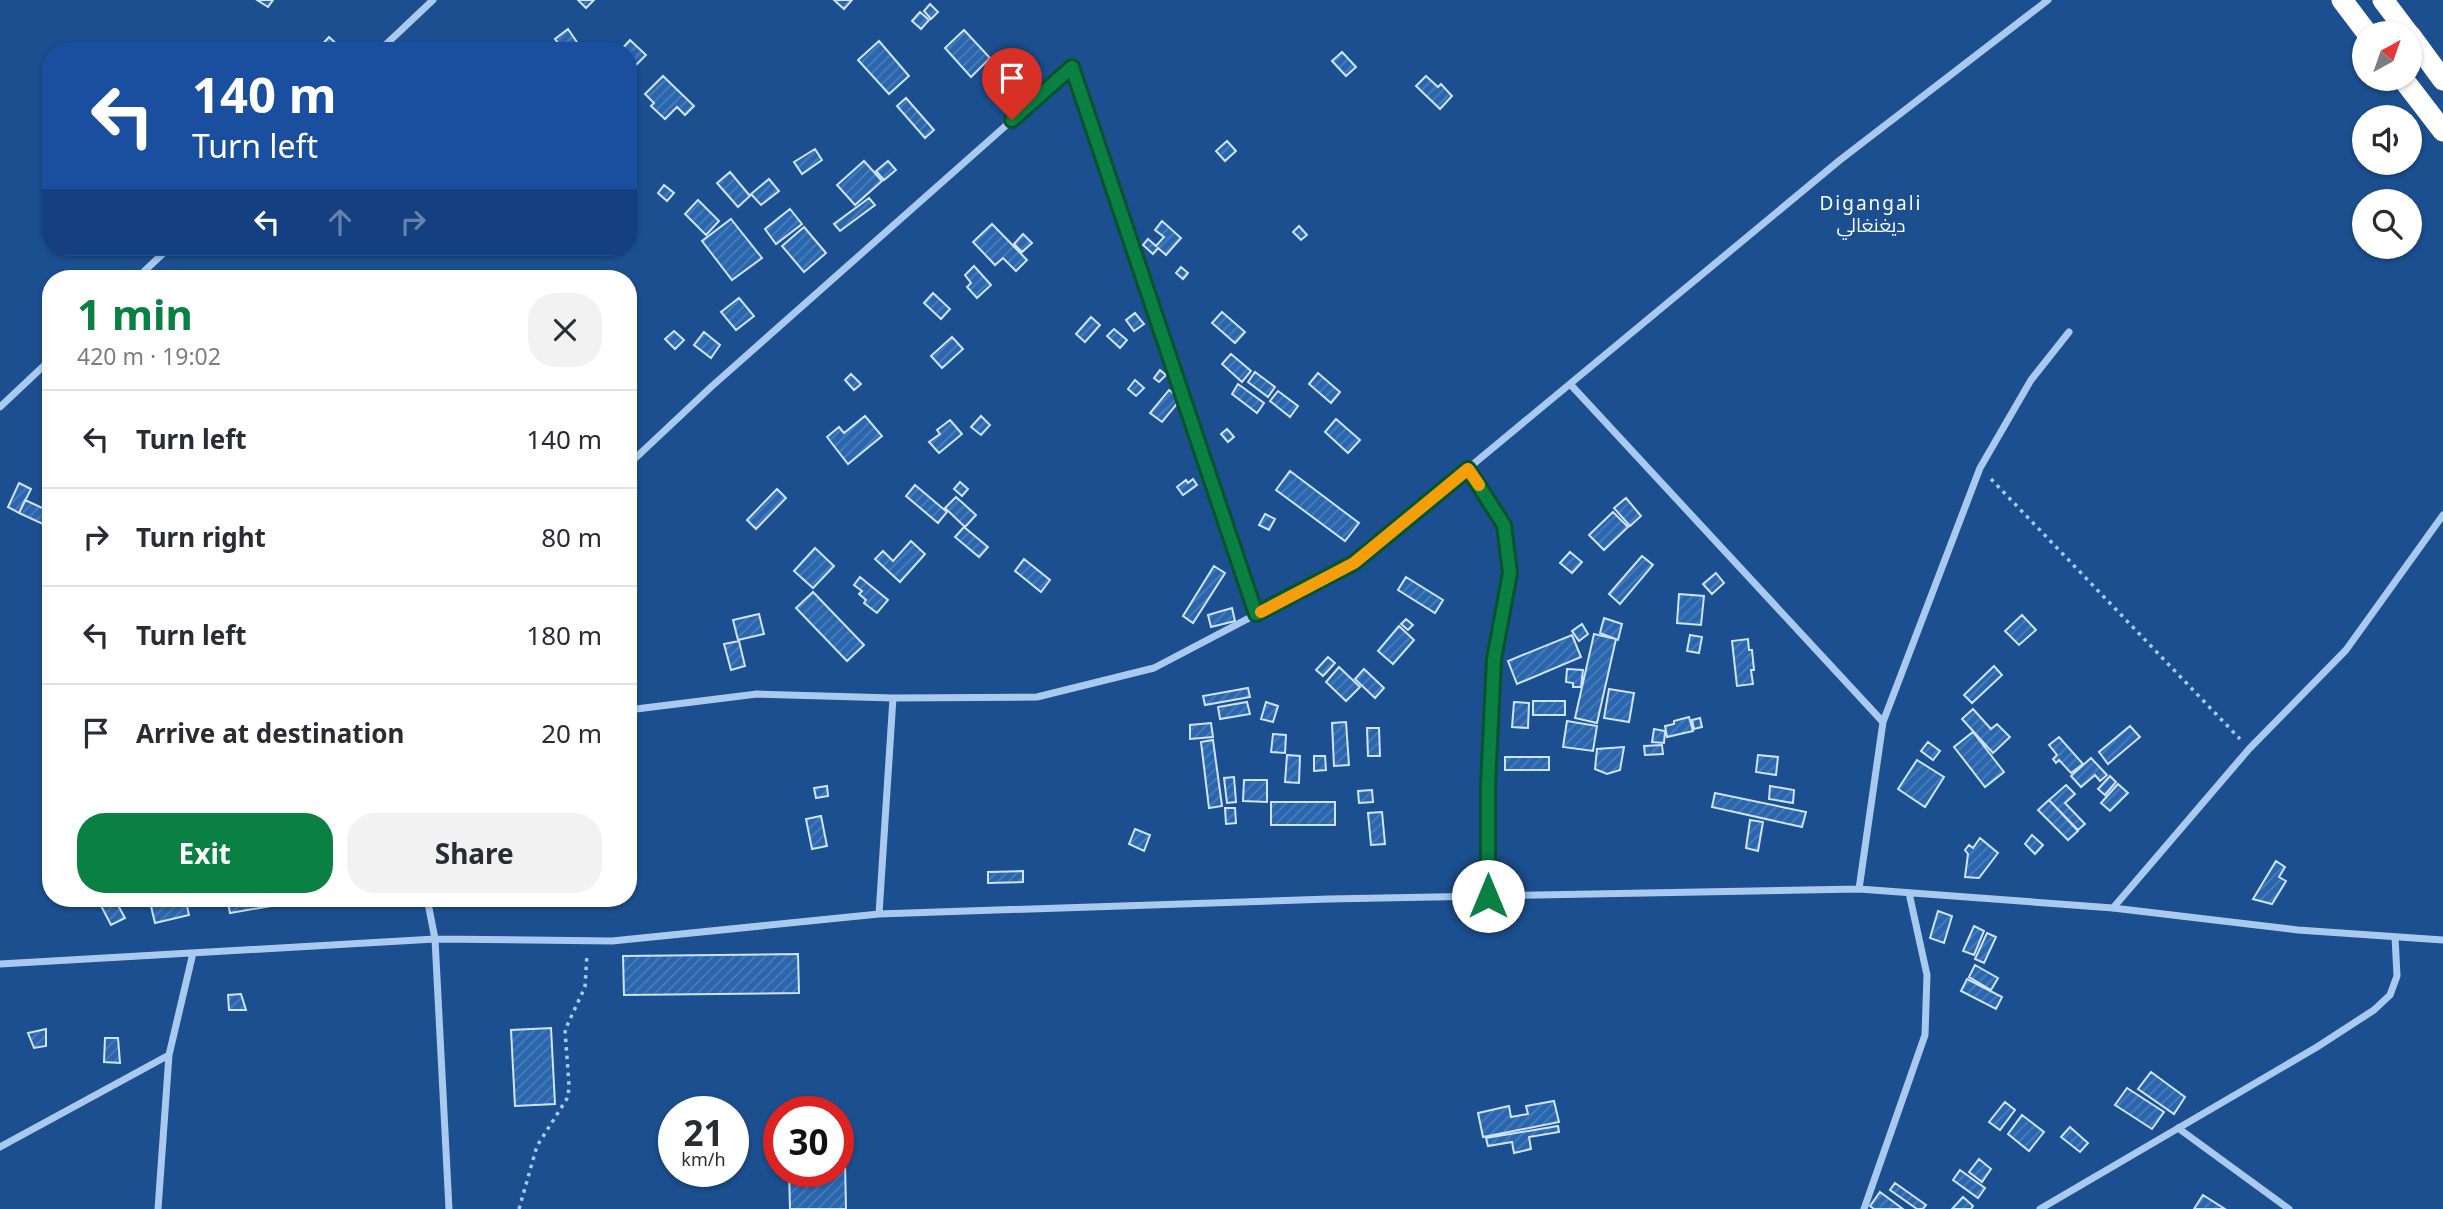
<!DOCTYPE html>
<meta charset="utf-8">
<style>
:root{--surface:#fff;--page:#f2f2f3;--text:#2b2b33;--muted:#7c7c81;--line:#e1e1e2;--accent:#0b8043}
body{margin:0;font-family:"Noto Sans",Cairo,sans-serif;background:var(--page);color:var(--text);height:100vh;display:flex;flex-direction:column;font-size:26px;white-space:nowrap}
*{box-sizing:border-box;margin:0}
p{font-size:23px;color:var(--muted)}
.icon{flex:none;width:38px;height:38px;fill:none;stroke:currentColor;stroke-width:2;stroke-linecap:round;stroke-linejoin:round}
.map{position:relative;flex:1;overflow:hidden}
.panel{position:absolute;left:42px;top:270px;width:595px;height:637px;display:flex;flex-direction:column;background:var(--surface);border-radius:28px;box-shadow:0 2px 5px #0004}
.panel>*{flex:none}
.guide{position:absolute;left:42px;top:42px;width:595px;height:214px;border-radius:28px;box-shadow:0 2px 5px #0004;background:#1a4fa0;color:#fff;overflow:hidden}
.needle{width:46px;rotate:40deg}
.fabs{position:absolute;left:2352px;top:21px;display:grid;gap:14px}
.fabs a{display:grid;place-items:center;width:70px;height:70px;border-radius:50%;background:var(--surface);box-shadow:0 2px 5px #0004;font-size:35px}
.speed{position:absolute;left:658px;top:1096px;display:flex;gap:14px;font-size:35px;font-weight:700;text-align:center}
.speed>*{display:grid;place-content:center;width:91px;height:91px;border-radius:50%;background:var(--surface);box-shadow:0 2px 5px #0004;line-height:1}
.speed small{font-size:18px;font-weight:400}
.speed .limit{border:10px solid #d22;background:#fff;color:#111}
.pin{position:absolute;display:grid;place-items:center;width:60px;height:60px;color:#fff;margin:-72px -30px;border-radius:50% 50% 50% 0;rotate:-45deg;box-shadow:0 0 7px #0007}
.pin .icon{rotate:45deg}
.me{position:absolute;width:77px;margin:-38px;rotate:0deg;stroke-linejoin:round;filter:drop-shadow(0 0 5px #0008)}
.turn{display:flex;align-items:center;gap:24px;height:147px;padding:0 35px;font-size:32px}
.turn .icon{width:91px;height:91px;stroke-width:2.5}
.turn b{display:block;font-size:49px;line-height:60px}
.lanes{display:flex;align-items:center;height:66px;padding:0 35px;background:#0003;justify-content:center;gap:35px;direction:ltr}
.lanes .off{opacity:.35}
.round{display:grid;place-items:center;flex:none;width:74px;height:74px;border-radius:28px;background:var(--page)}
.overview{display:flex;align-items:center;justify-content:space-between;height:119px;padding:0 35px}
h1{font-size:42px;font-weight:700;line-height:52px;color:var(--accent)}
.primary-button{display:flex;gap:14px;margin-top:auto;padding:14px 35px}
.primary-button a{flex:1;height:80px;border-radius:28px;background:var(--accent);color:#fff;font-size:28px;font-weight:700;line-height:80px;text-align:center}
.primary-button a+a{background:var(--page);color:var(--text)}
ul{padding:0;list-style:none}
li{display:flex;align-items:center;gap:21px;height:98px;padding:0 35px;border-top:2px solid var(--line)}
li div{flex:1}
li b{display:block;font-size:26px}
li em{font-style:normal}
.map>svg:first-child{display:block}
.building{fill:url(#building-hatch);stroke:#cfe3fa;stroke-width:2}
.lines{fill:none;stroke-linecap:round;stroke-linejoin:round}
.path{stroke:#a9c9ee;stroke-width:3.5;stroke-dasharray:3.5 5;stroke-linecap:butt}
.street{stroke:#a9c9ee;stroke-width:7}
.highway{stroke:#fff;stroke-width:21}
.route-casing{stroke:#07532c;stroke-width:18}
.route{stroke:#0b8043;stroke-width:12}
.slow{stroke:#f59e0b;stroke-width:12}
.labels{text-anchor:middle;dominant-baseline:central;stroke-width:7;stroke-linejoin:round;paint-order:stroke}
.neighbourhood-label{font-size:19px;letter-spacing:2px;fill:#fff;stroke:#1b4f8f}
</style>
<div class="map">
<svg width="2443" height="1209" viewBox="0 0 2443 1209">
<defs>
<pattern id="building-hatch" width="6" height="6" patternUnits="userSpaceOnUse" patternTransform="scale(1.75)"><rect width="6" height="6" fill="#2a66ad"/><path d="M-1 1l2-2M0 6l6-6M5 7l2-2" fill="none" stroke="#4a7db9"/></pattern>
</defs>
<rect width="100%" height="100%" fill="#1b4f8f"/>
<path class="building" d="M257 0H273L268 7Z
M578 0H594L586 8Z
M834 0H852L844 9Z
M930 4 938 12 931 19 924 11Z
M920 12 929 20 921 29 912 21Z
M568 29 583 51H564L555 39Z
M964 30 990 58 971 77 945 48Z
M329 37 342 49 341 51 317 50Z
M630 40 646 55 628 73V51H620Z
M879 41 909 76 889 94 858 60Z
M1342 52 1356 67 1346 76 1332 61Z
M663 76 694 106 685 115 677 107 665 119 651 106 654 103 645 94Z
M1426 76 1438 87 1441 84 1452 96 1440 109 1416 86Z
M906 98 934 130 925 138 897 106Z
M1227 141 1236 151 1225 161 1216 151Z
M815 149 822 160 802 174 794 162Z
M864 161 882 181 855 205 837 185Z
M888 161 896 170 884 180 876 171Z
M730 172 750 196 738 207 717 183Z
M769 179 779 191 761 205 751 194Z
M664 185 674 193 667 201 658 193Z
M869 198 875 205 840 231 834 224Z
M698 200 719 221 706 235 685 214Z
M790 209 802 224 776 244 765 229Z
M731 219 762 258 732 280 702 241Z
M1162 221 1181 238 1166 255 1158 248 1153 254 1143 245 1148 239 1156 246 1164 237 1155 230Z
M992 224 1027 260 1016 271 1003 258 995 265 973 242Z
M1299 226 1307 235 1301 240 1293 232Z
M804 227 826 253 804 272 782 246Z
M1023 234 1032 243 1022 252 1014 244Z
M974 266 991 285 977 298 967 287 971 283 965 275Z
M1181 267 1188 273 1183 279 1176 273Z
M933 293 950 309 941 319 924 303Z
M739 298 754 316 736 330 721 312Z
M1222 312 1245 332 1235 343 1212 323Z
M1135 313 1144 324 1134 331 1126 320Z
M1091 317 1100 325 1085 342 1076 334Z
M1114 329 1127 340 1120 348 1107 336Z
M674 331 684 340 675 349 665 339Z
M704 332 720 345 711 358 694 345Z
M952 337 963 349 942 368 931 356Z
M1231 354 1251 371 1242 382 1222 364Z
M1160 370 1166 375 1159 382 1154 378Z
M1255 372 1275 387 1268 397 1248 382Z
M1318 373 1340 392 1331 403 1309 384Z
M851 374 861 384 854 390 845 380Z
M1135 380 1144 388 1136 396 1128 389Z
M1238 384 1264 403 1257 413 1232 394Z
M1169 390 1181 399 1162 422 1150 413Z
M1278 391 1298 406 1290 417 1270 401Z
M865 416 882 436 848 464 827 437 839 427 844 433Z
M981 416 990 425 981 435 971 427Z
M1336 419 1360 440 1348 453 1325 432Z
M950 420 962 434 939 453 929 442 940 434 937 430Z
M1227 429 1234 437 1228 442 1221 434Z
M1290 471 1359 523 1345 541 1276 490Z
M1193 479 1197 485 1183 495 1177 487 1186 480 1188 483Z
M960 482 968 489 962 496 954 489Z
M19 483 31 489 19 513 8 507Z
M915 485 947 512 938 523 906 496Z
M777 489 786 498 756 529 747 520Z
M956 497 976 515 965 527 945 508Z
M1626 498 1641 516 1630 526 1614 508Z
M25 500 51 512 45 525 19 513Z
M1613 512 1628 527 1604 550 1589 535Z
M1265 514 1275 519 1269 530 1259 525Z
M964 527 988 547 979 557 955 537Z
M911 541 925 554 900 582 875 559 883 551 893 561Z
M815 548 834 566 813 588 794 571Z
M1570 552 1582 562 1572 573 1560 563Z
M1642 556 1653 565 1620 604 1609 594Z
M1024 559 1050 580 1041 592 1015 571Z
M1214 566 1225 573 1193 623 1183 616Z
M1716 573 1724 583 1712 594 1703 584Z
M860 577 888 600 877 613 864 603 866 600 859 594 862 591 854 585Z
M1406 577 1443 600 1435 613 1398 590Z
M813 592 864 645 847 661 796 608Z
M1679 594 1704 596 1701 625 1677 623Z
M1232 608 1235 621 1211 627 1208 615Z
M759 614 764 634 738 640 733 620Z
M2022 615 2036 630 2019 645 2005 631Z
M1604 618 1622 624 1618 640 1600 633Z
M1406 619 1413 625 1408 630 1401 624Z
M1582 624 1588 634 1579 641 1572 631Z
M1399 626 1414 640 1393 664 1378 651Z
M1594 634 1616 639 1597 723 1575 718Z
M1572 635 1581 657 1517 684 1508 661Z
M1690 635 1702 637 1699 653 1687 651Z
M1748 639 1749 650H1752L1754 670H1751L1753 684 1737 686 1732 641Z
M739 641 745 666 731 670 724 644Z
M1328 657 1335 663 1323 676 1316 670Z
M1994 666 2002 675 1972 703 1964 695Z
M1339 667 1360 687 1346 701 1326 682Z
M1364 669 1384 688 1375 698 1355 679Z
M1567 669 1583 670 1581 687H1573V683L1566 682Z
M1248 688 1250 697 1205 705 1203 696Z
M1609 689 1634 693 1629 722 1604 718Z
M1533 701H1565V715H1533Z
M1247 702 1250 714 1220 719 1218 707Z
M1266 702 1278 706 1273 722 1261 719Z
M1514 702 1529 703 1528 728 1512 727Z
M1973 709 1991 729 1997 724 2010 737 1993 753 1962 719Z
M1689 717 1693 731 1667 737 1665 726 1674 724V721Z
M1700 718 1702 727 1694 729 1692 720Z
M1567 721 1597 726 1593 751 1563 747Z
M1346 722 1349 765 1334 766 1332 723Z
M1211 723 1213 737 1190 739V725Z
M2130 726 2140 737 2108 764 2099 752Z
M1367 728H1379L1380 756H1368Z
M1654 729 1665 731 1664 743 1652 742Z
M1973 732 2004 772 1985 787 1954 747Z
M1273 734 1286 735 1285 753 1271 752Z
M2059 737 2083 764 2071 773 2059 760 2056 763 2053 759 2057 755 2049 745Z
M1213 740 1222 806 1209 808 1201 742Z
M1928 742 1940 751 1933 760 1921 751Z
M1662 745 1663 754 1645 755 1644 746Z
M1624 747 1620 770 1607 774 1595 769 1597 749Z
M1287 755 1300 756 1299 783 1285 782Z
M1758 755 1778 757 1776 775 1756 772Z
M1314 756H1325L1326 770 1314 771Z
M1505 757H1549V770H1505Z
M2091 758 2107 775 2100 781 2095 775 2081 787 2071 776Z
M1917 760 1944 777 1925 807 1898 789Z
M2110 776 2116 782 2105 795 2098 789Z
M1234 777 1236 802 1227 803 1224 778Z
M1244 780H1267V802L1243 801Z
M2118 784 2128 793 2110 811 2101 803Z
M2066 785 2075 794 2065 803 2085 824 2078 830 2049 800Z
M827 786 828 796 816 798 814 788Z
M1770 786 1794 790 1793 803 1769 799Z
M1372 790 1373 802 1359 803 1358 791Z
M1715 793 1806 812 1802 827 1712 807Z
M2049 800 2078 831 2068 840 2038 810Z
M1271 802H1335V825H1271Z
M1225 808H1235L1236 823 1226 824Z
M1382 812 1385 844 1371 845 1368 813Z
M821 816 827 846 812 849 806 819Z
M1750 820 1763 822 1758 851 1746 848Z
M1135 829 1150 835 1144 851 1129 844Z
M2032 835 2043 845 2035 854 2025 844Z
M1980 838 1998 853 1979 878 1965 877 1968 854 1965 850 1969 845 1973 848Z
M2276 861 2285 867 2279 877 2286 881 2272 904 2253 899Z
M1023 871V882L988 883V872Z
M97 898H114L125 918 111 925Z
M149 898H176L177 904 186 902 189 915 155 923Z
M227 898H300L301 901 230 913Z
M1938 911 1952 916 1944 943 1930 938Z
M1974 926 1984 931 1974 955 1963 951Z
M1987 933 1996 937 1984 963 1975 959Z
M798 954 799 993 624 995 623 956Z
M1975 965 1998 978 1991 990 1969 977Z
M1967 979 2002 997 1996 1009 1961 991Z
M241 994 246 1010H229L228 995Z
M551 1028 555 1104 515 1106 511 1030Z
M46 1029V1046L34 1048 28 1033Z
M105 1038H118L120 1063 104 1062Z
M2151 1072 2185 1097 2174 1114 2138 1089Z
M2127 1088 2164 1112 2152 1129 2115 1105Z
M1554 1101 1559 1122 1483 1137 1478 1113 1509 1106 1511 1117 1528 1114 1526 1106Z
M2005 1102 2015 1110 2000 1130 1989 1122Z
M2022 1115 2044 1132 2029 1151 2008 1134Z
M1558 1126 1559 1132 1529 1137 1531 1149 1514 1153 1512 1142 1488 1146 1486 1138Z
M2070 1127 2088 1143 2080 1152 2061 1137Z
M1979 1159 1991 1169 1982 1182 1969 1172Z
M838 1162H845L846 1209H790L789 1171H838Z
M1960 1170 1985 1188 1978 1198 1953 1180Z
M1895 1183 1926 1205 1923 1209H1917L1890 1190Z
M1880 1192 1903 1209H1874L1870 1206Z
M2203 1195 2225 1209H2194Z
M1963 1197 1973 1206 1971 1209H1952Z"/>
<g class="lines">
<path class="path" d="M1991 479 2240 739
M519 1209 537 1146 568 1097 569 1085 565 1030 585 987 587 954"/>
<path class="street" d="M379 51 433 0
M137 278 170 247
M1570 384 1883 722
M0 407 51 359
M628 465 711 387 1072 67 1256 614
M1468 469 1504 525 1510 573 1494 659 1487 785 1488 896
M628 710 757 694 893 698 1037 697 1154 668 1354 563 1840 160 2048 0
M1859 889 1883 722 1980 468 2031 380 2069 332
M427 898 435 939 449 1209
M2113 908 2249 749 2346 650 2443 515
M879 914 893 698
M0 964 435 939 612 941 879 914 1329 899 1859 889 2113 908 2298 930 2443 940
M2178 1128 2289 1209
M0 1147 169 1055 193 953
M158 1209 169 1055
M1864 1209 1925 1035 1927 975 1909 893
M2040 1209 2317 1047 2374 1010 2390 995 2397 976 2395 937"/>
<path class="highway" d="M2342 0 2367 33
M2383 0 2408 33
M2410 35 2443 80
M2403 79 2443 131"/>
</g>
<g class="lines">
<g class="route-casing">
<path id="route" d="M1012 120 1072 67 1256 614 1354 563 1468 469 1504 525 1510 573 1494 659 1488 785V896"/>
</g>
<use href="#route" class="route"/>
<path class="slow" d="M1261 612 1354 563 1468 469 1479 485"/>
</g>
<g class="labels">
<g class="neighbourhood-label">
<text x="1871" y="203">Digangali<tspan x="1871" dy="22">ديغنغالي</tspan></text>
</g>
</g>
</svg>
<div class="fabs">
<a><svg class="needle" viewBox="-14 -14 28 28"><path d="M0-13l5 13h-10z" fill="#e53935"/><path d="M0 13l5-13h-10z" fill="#7c7c81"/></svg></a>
<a><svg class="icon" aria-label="sound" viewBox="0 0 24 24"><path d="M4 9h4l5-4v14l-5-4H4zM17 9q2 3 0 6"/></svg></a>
<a><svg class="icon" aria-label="search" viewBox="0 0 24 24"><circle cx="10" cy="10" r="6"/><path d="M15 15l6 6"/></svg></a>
</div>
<div class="speed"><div>21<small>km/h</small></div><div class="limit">30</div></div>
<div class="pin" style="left:1012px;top:120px;background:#d93025"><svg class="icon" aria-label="arrive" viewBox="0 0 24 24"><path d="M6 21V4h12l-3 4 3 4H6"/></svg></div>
<svg class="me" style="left:1488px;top:896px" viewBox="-20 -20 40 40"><circle r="19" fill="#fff"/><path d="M0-13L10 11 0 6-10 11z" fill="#0b8043"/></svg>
<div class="guide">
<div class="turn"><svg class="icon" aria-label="left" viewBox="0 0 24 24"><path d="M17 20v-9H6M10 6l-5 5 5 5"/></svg><div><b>140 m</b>Turn left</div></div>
<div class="lanes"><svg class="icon" aria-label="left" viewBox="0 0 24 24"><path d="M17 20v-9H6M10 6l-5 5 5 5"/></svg><svg class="icon off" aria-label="ahead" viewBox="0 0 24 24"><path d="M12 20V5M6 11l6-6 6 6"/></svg><svg class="icon off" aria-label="right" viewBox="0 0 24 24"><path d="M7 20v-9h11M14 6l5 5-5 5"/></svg></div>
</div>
<section class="panel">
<div class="overview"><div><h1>1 min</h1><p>420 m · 19:02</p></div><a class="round"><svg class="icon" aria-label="close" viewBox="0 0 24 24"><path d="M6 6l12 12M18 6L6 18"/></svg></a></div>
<ul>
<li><svg class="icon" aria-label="left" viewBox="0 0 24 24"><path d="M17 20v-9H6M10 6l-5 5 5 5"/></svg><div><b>Turn left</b></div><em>140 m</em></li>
<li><svg class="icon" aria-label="right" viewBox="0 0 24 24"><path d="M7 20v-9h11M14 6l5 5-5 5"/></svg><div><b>Turn right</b></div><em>80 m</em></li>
<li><svg class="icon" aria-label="left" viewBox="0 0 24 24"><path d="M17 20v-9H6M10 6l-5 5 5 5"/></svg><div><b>Turn left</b></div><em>180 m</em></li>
<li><svg class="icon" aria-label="arrive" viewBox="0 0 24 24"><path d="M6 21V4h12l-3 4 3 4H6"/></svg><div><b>Arrive at destination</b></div><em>20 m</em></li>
</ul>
<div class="primary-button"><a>Exit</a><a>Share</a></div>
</section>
</div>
